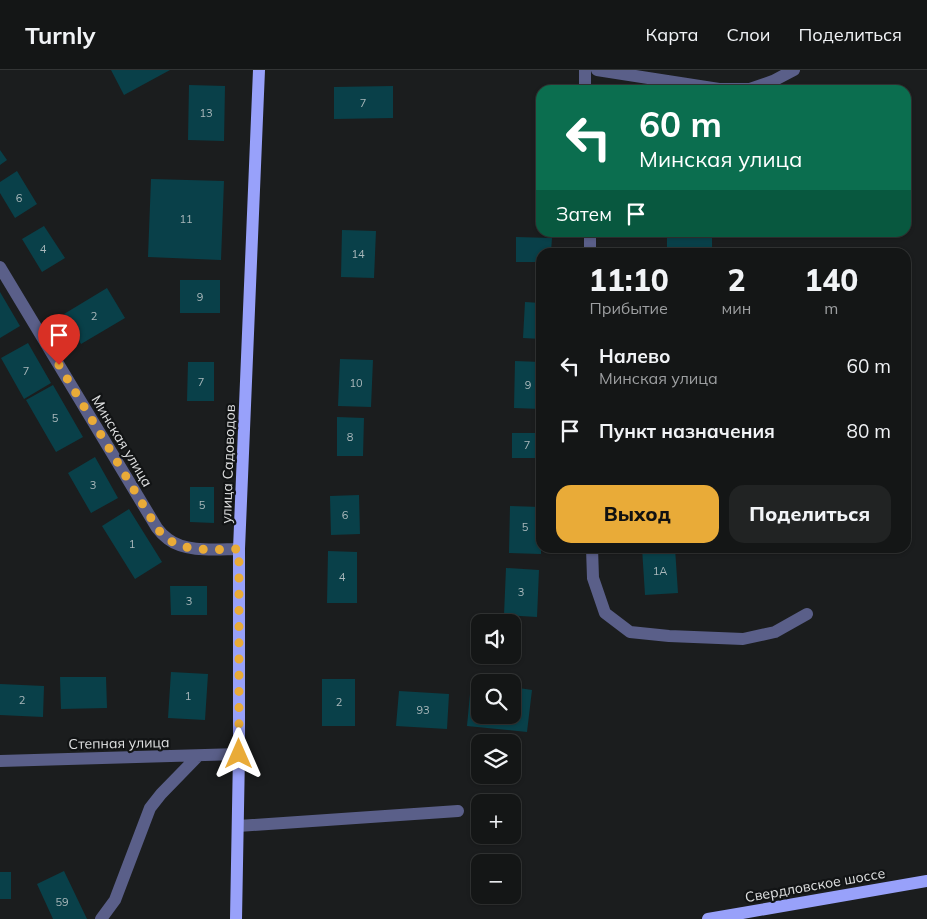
<!DOCTYPE html>
<html lang="ru">
<meta charset="utf-8">
<style>
:root{--surface:#141616;--page:#212323;--text:#f1f3f6;--muted:#9d9fa1;--line:#333535;--accent:#e9ab38}
body{margin:0;font-family:Mulish,sans-serif;background:var(--page);color:var(--text);height:100vh;display:flex;flex-direction:column;font-size:19px;white-space:nowrap}
*{box-sizing:border-box;margin:0}
p{font-size:16px;color:var(--muted)}
.icon{flex:none;width:28px;height:28px;fill:none;stroke:currentColor;stroke-width:2;stroke-linecap:round;stroke-linejoin:round}
.map{position:relative;flex:1;overflow:hidden}
.details{position:absolute;left:536px;top:178px;width:375px;height:305px;display:flex;flex-direction:column;background:var(--surface);border-radius:15px;box-shadow:0 1px 4px #0004,0 0 0 1px var(--line)}
.details>*{flex:none}
.top-card{position:absolute;left:536px;top:15px;width:375px;height:152px;border-radius:15px;box-shadow:0 1px 4px #0004,0 0 0 1px var(--line);background:#0b6e4f;color:#fff;overflow:hidden}
.tools{position:absolute;left:471px;top:544px;display:grid;gap:10px}
.tools a{display:grid;place-items:center;width:50px;height:50px;border-radius:10px;background:var(--surface);box-shadow:0 1px 4px #0004,0 0 0 1px var(--line);font-size:25px}
.pin{position:absolute;display:grid;place-items:center;width:42px;height:42px;color:#fff;margin:-51px -21px;border-radius:50% 50% 50% 0;rotate:-45deg;box-shadow:0 0 5px #0007}
.pin .icon{rotate:45deg}
.me{position:absolute;width:55px;margin:-28px;rotate:0deg;stroke-linejoin:round;filter:drop-shadow(0 0 4px #0008)}
.turn{display:flex;align-items:center;gap:18px;height:105px;padding:0 20px;font-size:22px}
.turn .icon{width:65px;height:65px;stroke-width:2.5}
.turn b{display:block;font-size:35px;line-height:42px}
.then{display:flex;align-items:center;height:48px;padding:0 20px;background:#0003;gap:10px;font-size:19px}
.eta{display:flex;justify-content:space-evenly;align-items:center;height:85px;text-align:center}
.eta b{font-size:30px;font-weight:800;line-height:35px}
.action{display:flex;gap:10px;margin-top:auto;padding:10px 20px}
.action a{flex:1;height:58px;border-radius:15px;background:var(--accent);color:#111;font-size:20px;font-weight:800;line-height:58px;text-align:center}
.action a+a{background:var(--page);color:var(--text)}
ul{padding:0;list-style:none}
li{display:flex;align-items:center;gap:15px;height:65px;padding:0 20px}
li div{flex:1}
li b{display:block;font-size:19px}
li em{font-style:normal}
header{display:flex;align-items:center;gap:30px;box-sizing:border-box;height:70px;padding:0 25px;background:var(--surface);border-bottom:1px solid var(--line)}
header strong{font-size:24px}
nav{display:flex;gap:28px;margin-inline-start:auto;font-size:18px}
.map>svg:first-child{display:block}
.building{fill:#094049}
.lines{fill:none;stroke-linecap:round;stroke-linejoin:round}
.minor{stroke:#5a5f89;stroke-width:12}
.major{stroke:#98a1fa;stroke-width:12}
.route{stroke:#e9ab38;stroke-width:9;stroke-dasharray:0 16.2}
.labels{text-anchor:middle;dominant-baseline:central;stroke-width:4.5;stroke-linejoin:round;paint-order:stroke}
.number-label{font-size:11px;fill:#aab8bb}
.street-label{font-size:14px;fill:#dfe0e1;stroke:#121415}
</style>
<header>
<strong>Turnly</strong>
<nav><a>Карта</a><a>Слои</a><a>Поделиться</a></nav>
</header>
<div class="map">
<svg width="927" height="849" viewBox="0 0 927 849">
<rect width="100%" height="100%" fill="#1b1d1e"/>
<path class="building" d="M111 0H170L124 25Z
M189 15 225 16 224 71 188 70Z
M393 16V48L334 49V17Z
M0 80 7 90 0 95Z
M17 101 37 134 15 148 0 123V112Z
M151 109 224 111 221 190 148 187Z
M44 156 65 188 42 202 22 169Z
M342 160 376 161 374 208 341 207Z
M516 167 552 168 551 182H541V192H516Z
M667 167 712 168V182H667Z
M180 210H220V243H180Z
M107 218 125 248 81 274 64 244Z
M0 222 20 256 0 268Z
M525 232 541 233V269L523 268Z
M28 273 51 313 24 329 1 288Z
M340 289 373 290 371 337 338 336Z
M515 291 541 292V339L514 338Z
M188 292H214V331H187Z
M53 315 83 367 56 382 26 330Z
M337 347 364 348 363 386H337Z
M512 363H541V388H512Z
M95 387 118 428 91 443 68 403Z
M190 417H214V453L190 452Z
M359 425 360 464 331 465 330 426Z
M510 436 541 437V484L509 483Z
M129 439 162 492 135 509 102 456Z
M642 478H675L678 523 645 525Z
M768 478H805V479L768 482Z
M328 481 357 482V533H327Z
M506 498 539 500 537 547 504 545Z
M170 516H207V545H171Z
M171 602 208 604 205 650 168 648Z
M60 607H106L107 638 61 639Z
M322 609H355V656H322Z
M471 613 480 614V645H512V617L532 620 527 662 467 656Z
M0 614 44 616 43 647 0 645Z
M399 621 449 624 447 659 396 656Z
M64 801 87 849H53L37 814Z
M0 802H11V829H0Z"/>
<g class="lines">
<path class="minor" d="M585 0V20
M597 0 719 19H750L773 11 794 0
M590 162V182
M0 197 157 458C160 462 164 466 168 469 186 483 218 479 239 479
M592 478 593 508 605 543 630 562 669 566 743 569 775 562 807 544
M0 691 239 684
M238 756 458 741
M101 849 115 830 150 738 161 724 198 686"/>
<path class="major" d="M236 849 239 684V479L259 0
M708 849 927 811"/>
</g>
<g class="lines">
<path class="route" d="M59 295 157 458C160 462 164 466 168 469 186 483 218 479 239 479V684"/>
</g>
<g class="labels">
<g class="number-label">
<text x="363" y="33">7</text>
<text x="206" y="43">13</text>
<text x="19" y="128">6</text>
<text x="186" y="149">11</text>
<text x="43" y="179">4</text>
<text x="358" y="184">14</text>
<text x="200" y="227">9</text>
<text x="94" y="246">2</text>
<text x="26" y="301">7</text>
<text x="201" y="312">7</text>
<text x="356" y="313">10</text>
<text x="528" y="315">9</text>
<text x="55" y="348">5</text>
<text x="350" y="367">8</text>
<text x="527" y="375">7</text>
<text x="93" y="415">3</text>
<text x="202" y="435">5</text>
<text x="345" y="445">6</text>
<text x="525" y="457">5</text>
<text x="132" y="474">1</text>
<text x="660" y="501">1А</text>
<text x="342" y="507">4</text>
<text x="521" y="522">3</text>
<text x="189" y="531">3</text>
<text x="188" y="626">1</text>
<text x="22" y="630">2</text>
<text x="339" y="632">2</text>
<text x="423" y="640">93</text>
<text x="62" y="832">59</text>
</g>
<g class="street-label">
<text transform="translate(122 371) rotate(59)">Минская улица</text>
<text transform="translate(228 394) rotate(-88)">улица Садоводов</text>
<text transform="translate(119 673) rotate(-1)">Степная улица</text>
<text transform="translate(815 815) rotate(-10)">Свердловское шоссе</text>
</g>
</g>
</svg>
<div class="tools">
<a><svg class="icon" aria-label="sound" viewBox="0 0 24 24"><path d="M4 9h4l5-4v14l-5-4H4zM17 9q2 3 0 6"/></svg></a>
<a><svg class="icon" aria-label="search" viewBox="0 0 24 24"><circle cx="10" cy="10" r="6"/><path d="M15 15l6 6"/></svg></a>
<a><svg class="icon" aria-label="layers" viewBox="0 0 24 24"><path d="M12 4l9 5-9 5-9-5zM3 14l9 5 9-5"/></svg></a>
<a>+</a>
<a>−</a>
</div>
<div class="pin" style="left:59px;top:295px;background:#d93025"><svg class="icon" aria-label="arrive" viewBox="0 0 24 24"><path d="M6 21V4h12l-3 4 3 4H6"/></svg></div>
<svg class="me" style="left:239px;top:684px" viewBox="-20 -20 40 40"><path d="M0-17L14 15 0 8-14 15z" fill="#e9ab38" stroke="#fff" stroke-width="4"/></svg>
<div class="top-card">
<div class="turn"><svg class="icon" aria-label="left" viewBox="0 0 24 24"><path d="M17 20v-9H6M10 6l-5 5 5 5"/></svg><div><b>60 m</b>Минская улица</div></div>
<div class="then">Затем<svg class="icon" aria-label="arrive" viewBox="0 0 24 24"><path d="M6 21V4h12l-3 4 3 4H6"/></svg></div>
</div>
<section class="details">
<div class="eta">
<div><b>11:10</b><p>Прибытие</p></div>
<div><b>2</b><p>мин</p></div>
<div><b>140</b><p>m</p></div>
</div>
<ul>
<li><svg class="icon" aria-label="left" viewBox="0 0 24 24"><path d="M17 20v-9H6M10 6l-5 5 5 5"/></svg><div><b>Налево</b><p>Минская улица</p></div><em>60 m</em></li>
<li><svg class="icon" aria-label="arrive" viewBox="0 0 24 24"><path d="M6 21V4h12l-3 4 3 4H6"/></svg><div><b>Пункт назначения</b></div><em>80 m</em></li>
</ul>
<div class="action"><a>Выход</a><a>Поделиться</a></div>
</section>
</div>
